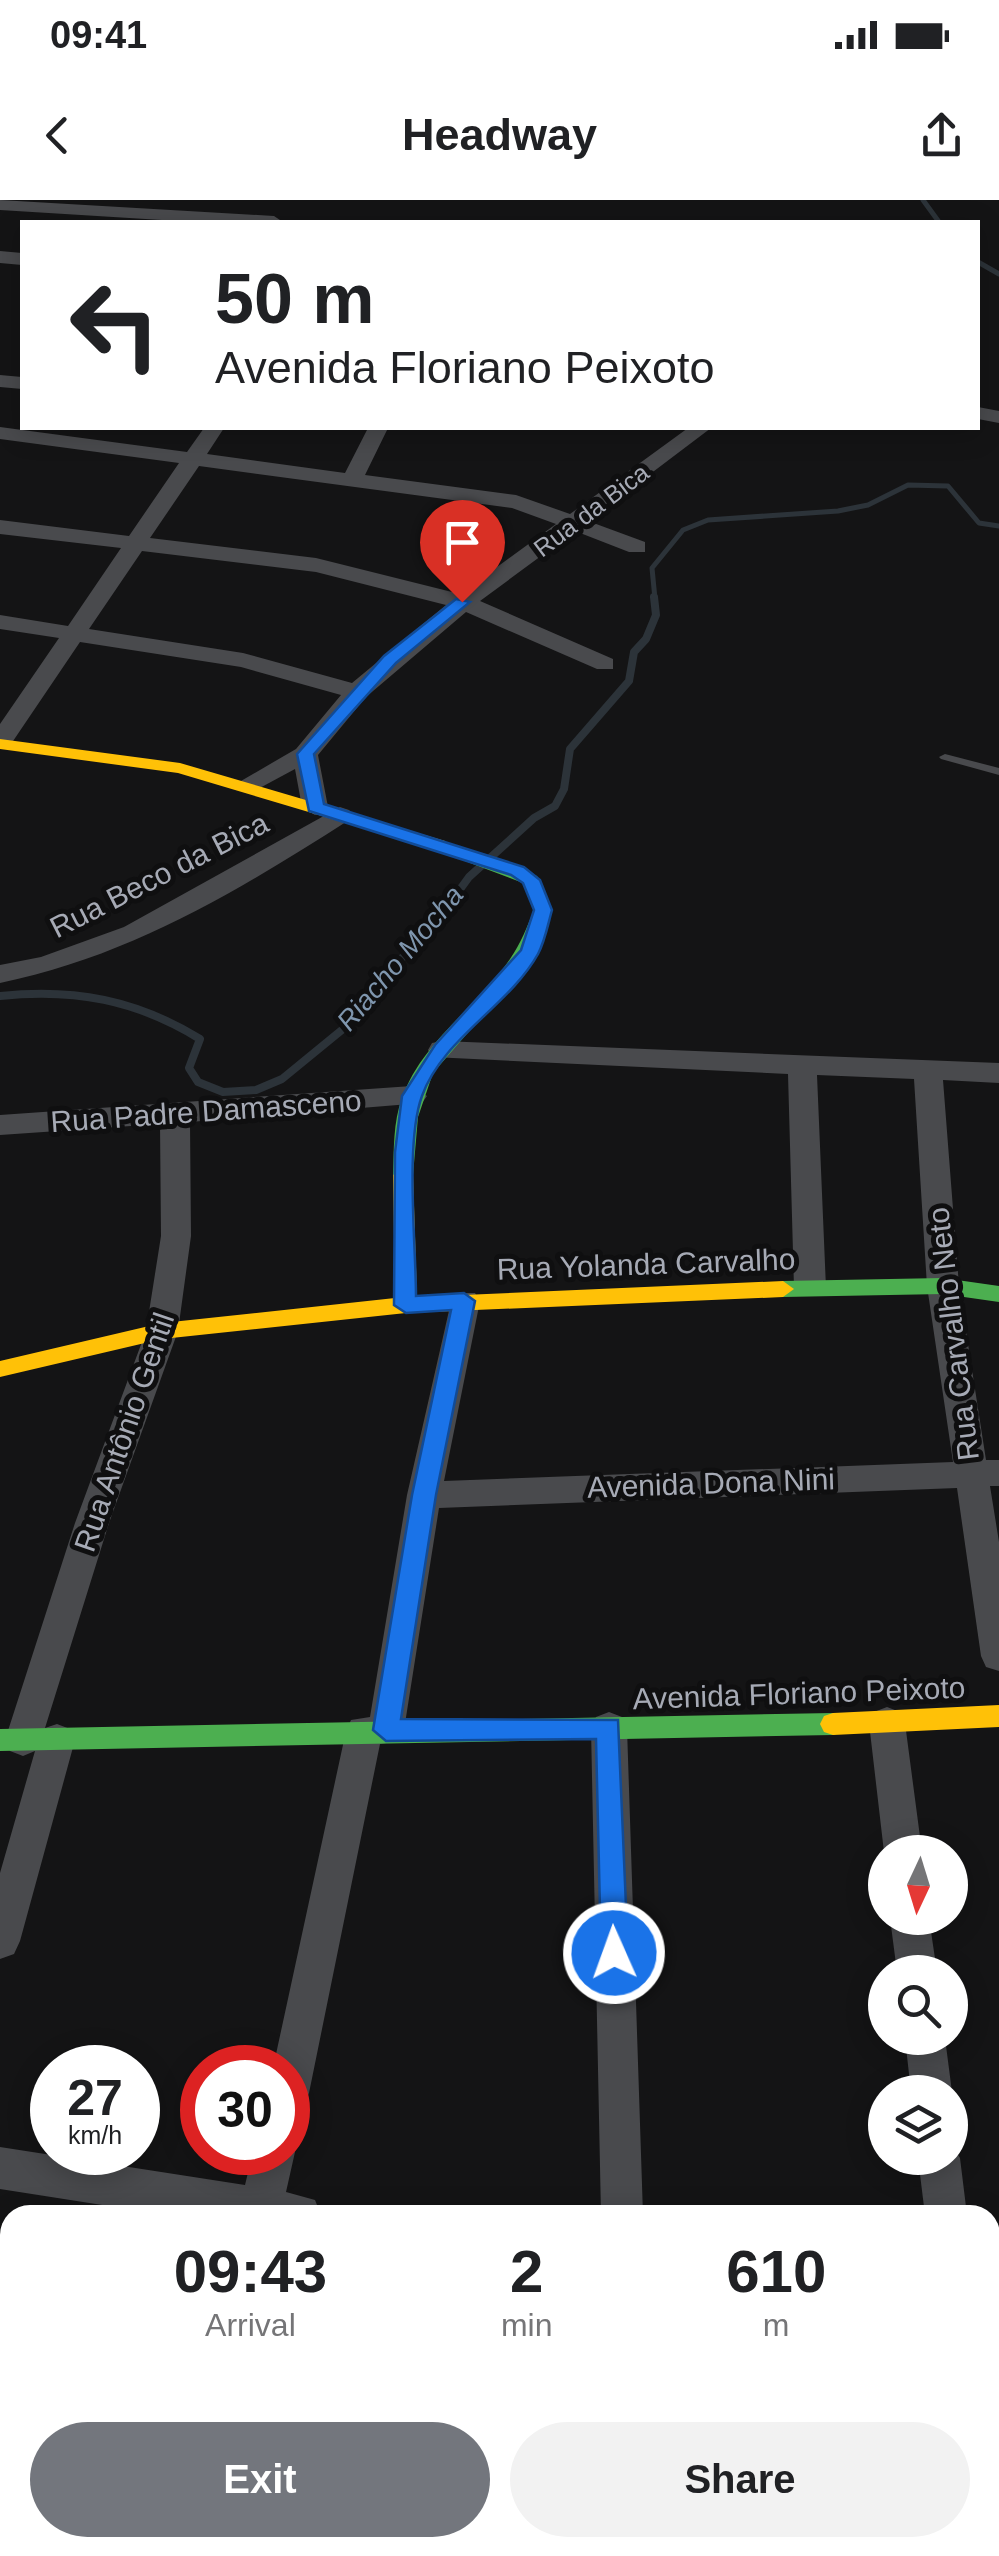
<!DOCTYPE html>
<meta charset="utf-8">
<style>
:root{--surface:#fff;--page:#f2f2f2;--text:#202124;--muted:#757577;--accent:#73767d}
body{margin:0;font-family:Helvetica,sans-serif;background:var(--page);color:var(--text);height:100vh;display:flex;flex-direction:column;font-size:38px;white-space:nowrap}
*{box-sizing:border-box;margin:0}
p{font-size:32px;color:var(--muted)}
.icon{flex:none;width:55px;height:55px;fill:none;stroke:currentColor;stroke-width:2;stroke-linecap:round;stroke-linejoin:round}
.map{position:relative;flex:1;overflow:hidden}
.panel{position:absolute;left:0px;top:2005px;width:1000px;height:352px;display:flex;flex-direction:column;background:var(--surface);border-radius:30px 30px 0 0;box-shadow:0 5px 25px #0003}
.panel>*{flex:none}
.top-card{position:absolute;left:20px;top:20px;width:960px;height:210px;border-radius:0px;box-shadow:0 5px 25px #0003;background:#fff;color:var(--text);overflow:hidden}
.needle{width:65px;rotate:184deg}
.tools{position:absolute;left:868px;top:1635px;display:grid;gap:20px}
.tools a{display:grid;place-items:center;width:100px;height:100px;border-radius:50%;background:var(--surface);box-shadow:0 5px 25px #0003;font-size:50px}
.speed{position:absolute;left:30px;top:1845px;display:flex;gap:20px;font-size:50px;font-weight:700;text-align:center}
.speed>*{display:grid;place-content:center;width:130px;height:130px;border-radius:50%;background:var(--surface);box-shadow:0 5px 25px #0003;line-height:1}
.speed small{font-size:25px;font-weight:400}
.speed .limit{border:15px solid #d22;background:#fff;color:#111}
.pin{position:absolute;display:grid;place-items:center;width:85px;height:85px;color:#fff;margin:-102px -42px;border-radius:50% 50% 50% 0;rotate:-45deg;box-shadow:0 0 10px #0007}
.pin .icon{rotate:45deg}
.me{position:absolute;width:110px;margin:-55px;rotate:358deg;stroke-linejoin:round;filter:drop-shadow(0 0 8px #0008)}
.turn{display:flex;align-items:center;gap:35px;height:210px;padding:0 30px;font-size:45px}
.turn .icon{width:130px;height:130px;stroke-width:2.5}
.turn b{display:block;font-size:70px;line-height:85px}
.eta{display:flex;justify-content:space-evenly;align-items:center;height:170px;text-align:center}
.eta b{font-size:60px;font-weight:700;line-height:70px}
.button{display:flex;gap:20px;margin-top:auto;padding:20px 30px}
.button a{flex:1;height:115px;border-radius:60px;background:var(--accent);color:#fff;font-size:40px;font-weight:700;line-height:115px;text-align:center}
.button a+a{background:var(--page);color:var(--text)}
.status{display:flex;justify-content:space-between;align-items:center;height:70px;padding:0 50px;background:var(--surface);direction:ltr}
.status svg{height:28px;fill:currentColor}
header{display:flex;justify-content:space-between;align-items:center;height:130px;padding:0 30px;background:var(--surface);font-size:45px;font-weight:700}
.map>svg:first-child{display:block}
.lines{fill:none;stroke-linecap:round;stroke-linejoin:round}
.stream-far1{stroke:#2c3339;stroke-width:5}
.stream{stroke:#2c3339;stroke-width:8}
.lane{fill:#494a4d;fill-rule:evenodd}
.street{fill:#494a4d;fill-rule:evenodd}
.fast{fill:#4caf50;fill-rule:evenodd}
.slow{fill:#ffc107;fill-rule:evenodd}
.route{fill:#1a73e8;stroke:#114b97;stroke-width:2.5}
.labels{text-anchor:middle;dominant-baseline:central;stroke-width:10;stroke-linejoin:round;paint-order:stroke}
.far-street-label{font-size:25px;fill:#a6aab5;stroke:#0f0f10}
.far-water-label{font-size:28px;font-style:italic;fill:#7f96ae;stroke:#0f0f10}
.street-label{font-size:30px;fill:#a6aab5;stroke:#0f0f10}
</style>
<div class="status"><b>09:41</b><svg viewBox="0 0 49 12"><path d="M0 12V9h3v3zM5 12V6h3v6zM10 12V3h3v9zM15 12V0h3v12zM26 1h20v11H26zM47 4h2v5h-2z"/></svg></div>
<header><svg class="icon" aria-label="back" viewBox="0 0 24 24"><path d="M15 5l-7 7 7 7"/></svg>Headway<svg class="icon" aria-label="share" viewBox="0 0 24 24"><path d="M12 15V3M7 8l5-5 5 5M5 13v7h14v-7"/></svg></header>
<div class="map">
<svg width="999" height="2356" viewBox="0 0 999 2356">
<rect width="100%" height="100%" fill="#141415"/>
<g class="lines">
<path class="stream-far1" d="M923 0 939 22
M978 62 999 74
M655 399 652 368 683 330 708 320 838 311 868 305 908 285 948 286 979 323 999 326"/>
<path class="stream" d="M0 796C74 788 137 800 200 839L189 868 198 882 223 892 256 890 282 879 359 816 384 777 437 721 469 677 534 618 555 606 564 589 570 549 629 481 634 452 646 439 656 415 654 397"/>
<path class="lane" d="M945 554 999 568V575L941 559 939 557Z"/>
<path class="street" d="M0 0 274 16 283 22H194L0 10Z
M0 51 22 53V65L0 63Z
M0 175 22 177V189L0 187Z
M978 207 999 211V223L978 219Z
M0 227 187 252 204 228H224L207 254 345 273 368 228H388L365 275 516 295 570 314 688 228H711L588 321 645 342V352H629L575 331 480 401 613 459V469H597L466 412 366 497 318 555 328 607 315 615 302 607 295 569 256 590H238L234 585 296 549 341 495 241 467 80 442 9 547 0 549V524L59 438 0 429V415L68 426 121 348 0 334V320L129 336 179 263 0 239ZM199 266 512 308 556 324 460 394 316 358 150 338ZM142 351 316 372 446 405 352 483 243 453 89 429Z
M340 607 349 610 353 615 349 620C238 691 131 756 0 783V765L41 757 124 727Z
M442 841 999 863V883L943 880 959 1086 986 1260H999V1286H990L999 1342V1471L986 1467 981 1456 957 1288 439 1308 404 1530 399 1541 380 1544 309 1893 303 1907 288 1913V1868H273L346 1531 351 1520 370 1517 407 1295 453 1093H475L480 1101 444 1281 953 1262 927 1086 914 879 817 875 826 1088 821 1096H799L794 1088 788 874 432 857 428 850 432 843Z
M412 886 427 896 422 903 190 922 191 1036 178 1131 109 1323 45 1528 57 1524 70 1529 75 1540 20 1741 14 1754 0 1759V1673L35 1551 23 1556 10 1551 5 1540 75 1323 146 1131 161 1036 160 924 0 935V915Z
M887 1507 900 1512 905 1523 922 1652H884L869 1523 874 1512Z
M609 1512 622 1517 627 1528 643 2015H601L591 1528 596 1517Z
M890 1718H929L937 1772H897Z
M905 1838H945L952 1892 950 1896 911 1892Z
M288 1937 295 1952 286 1992 315 2000 321 2015H166L0 1989V1947L245 1985 253 1952H288Z
M950 1942 960 1958 967 2015H925L918 1958H950Z
M990 2107 999 2108V2152L990 2151Z
M990 2329 999 2340V2356H957L956 2348H990Z
M153 2348H199L197 2356H151Z
M602 2348H648V2356H602Z"/>
<path class="fast" d="M439 640 537 676 552 710 541 740 523 769 433 873 418 917 413 975 403 982 393 975C394 950 393 922 402 898 423 840 477 808 510 759 521 743 527 727 534 710L523 683 433 649V641Z
M943 1078 999 1086V1102L943 1094 783 1097 772 1089 783 1081Z
M833 1513 842 1516 846 1524 842 1532 833 1535 0 1551V1529Z"/>
<path class="slow" d="M0 539 180 563 445 641 448 645 445 649H433L178 573 0 549Z
M403 968 413 975 417 1097 783 1081 794 1089 783 1097 406 1113 162 1139 0 1177V1161L162 1123 395 1098 393 975Z
M999 1505V1527L833 1535 824 1532 820 1524 824 1516 833 1513Z"/>
</g>
<path class="route" d="M456 399 470 402 396 463 314 554 324 604 524 667 540 680 552 710C548 724 545 741 538 754 509 806 442 839 422 896 405 942 416 1045 416 1096L464 1093 475 1101 436 1295 401 1519 618 1520 628 1753 624 1762 614 1765 605 1762 601 1753 596 1539 386 1541 373 1530 412 1295 451 1110 406 1113 394 1105 395 952 402 896 435 845 521 750 534 710 523 683 511 675 309 611 297 554 384 456Z"/>
<g class="labels">
<g class="far-street-label">
<text transform="translate(591 310) rotate(-37)">Rua da Bica</text>
</g>
<g class="far-water-label">
<text transform="translate(400 758) rotate(-50)">Riacho Mocha</text>
</g>
<g class="street-label">
<text transform="translate(159 675) rotate(-27)">Rua Beco da Bica</text>
<text transform="translate(206 911) rotate(-4)">Rua Padre Damasceno</text>
<text transform="translate(646 1064) rotate(-2)">Rua Yolanda Carvalho</text>
<text transform="translate(953 1134) rotate(-97)">Rua Carvalho Neto</text>
<text transform="translate(124 1232) rotate(-71)">Rua Antônio Gentil</text>
<text transform="translate(711 1283) rotate(-2)">Avenida Dona Nini</text>
<text transform="translate(799 1493) rotate(-2)">Avenida Floriano Peixoto</text>
</g>
</g>
</svg>
<div class="tools">
<a><svg class="needle" viewBox="-14 -14 28 28"><path d="M0-13l5 13h-10z" fill="#e53935"/><path d="M0 13l5-13h-10z" fill="#757577"/></svg></a>
<a><svg class="icon" aria-label="search" viewBox="0 0 24 24"><circle cx="10" cy="10" r="6"/><path d="M15 15l6 6"/></svg></a>
<a><svg class="icon" aria-label="layers" viewBox="0 0 24 24"><path d="M12 4l9 5-9 5-9-5zM3 14l9 5 9-5"/></svg></a>
</div>
<div class="speed"><div>27<small>km/h</small></div><div class="limit">30</div></div>
<div class="pin" style="left:462px;top:402px;background:#d93025"><svg class="icon" aria-label="arrive" viewBox="0 0 24 24"><path d="M6 21V4h12l-3 4 3 4H6"/></svg></div>
<svg class="me" style="left:614px;top:1753px" viewBox="-20 -20 40 40"><circle r="17" fill="#1a73e8" stroke="#fff" stroke-width="3"/><path d="M0-11L8 9 0 5-8 9z" fill="#fff"/></svg>
<div class="top-card">
<div class="turn"><svg class="icon" aria-label="left" viewBox="0 0 24 24"><path d="M17 20v-9H6M10 6l-5 5 5 5"/></svg><div><b>50 m</b>Avenida Floriano Peixoto</div></div>
</div>
<section class="panel">
<div class="eta">
<div><b>09:43</b><p>Arrival</p></div>
<div><b>2</b><p>min</p></div>
<div><b>610</b><p>m</p></div>
</div>
<div class="button"><a>Exit</a><a>Share</a></div>
</section>
</div>
